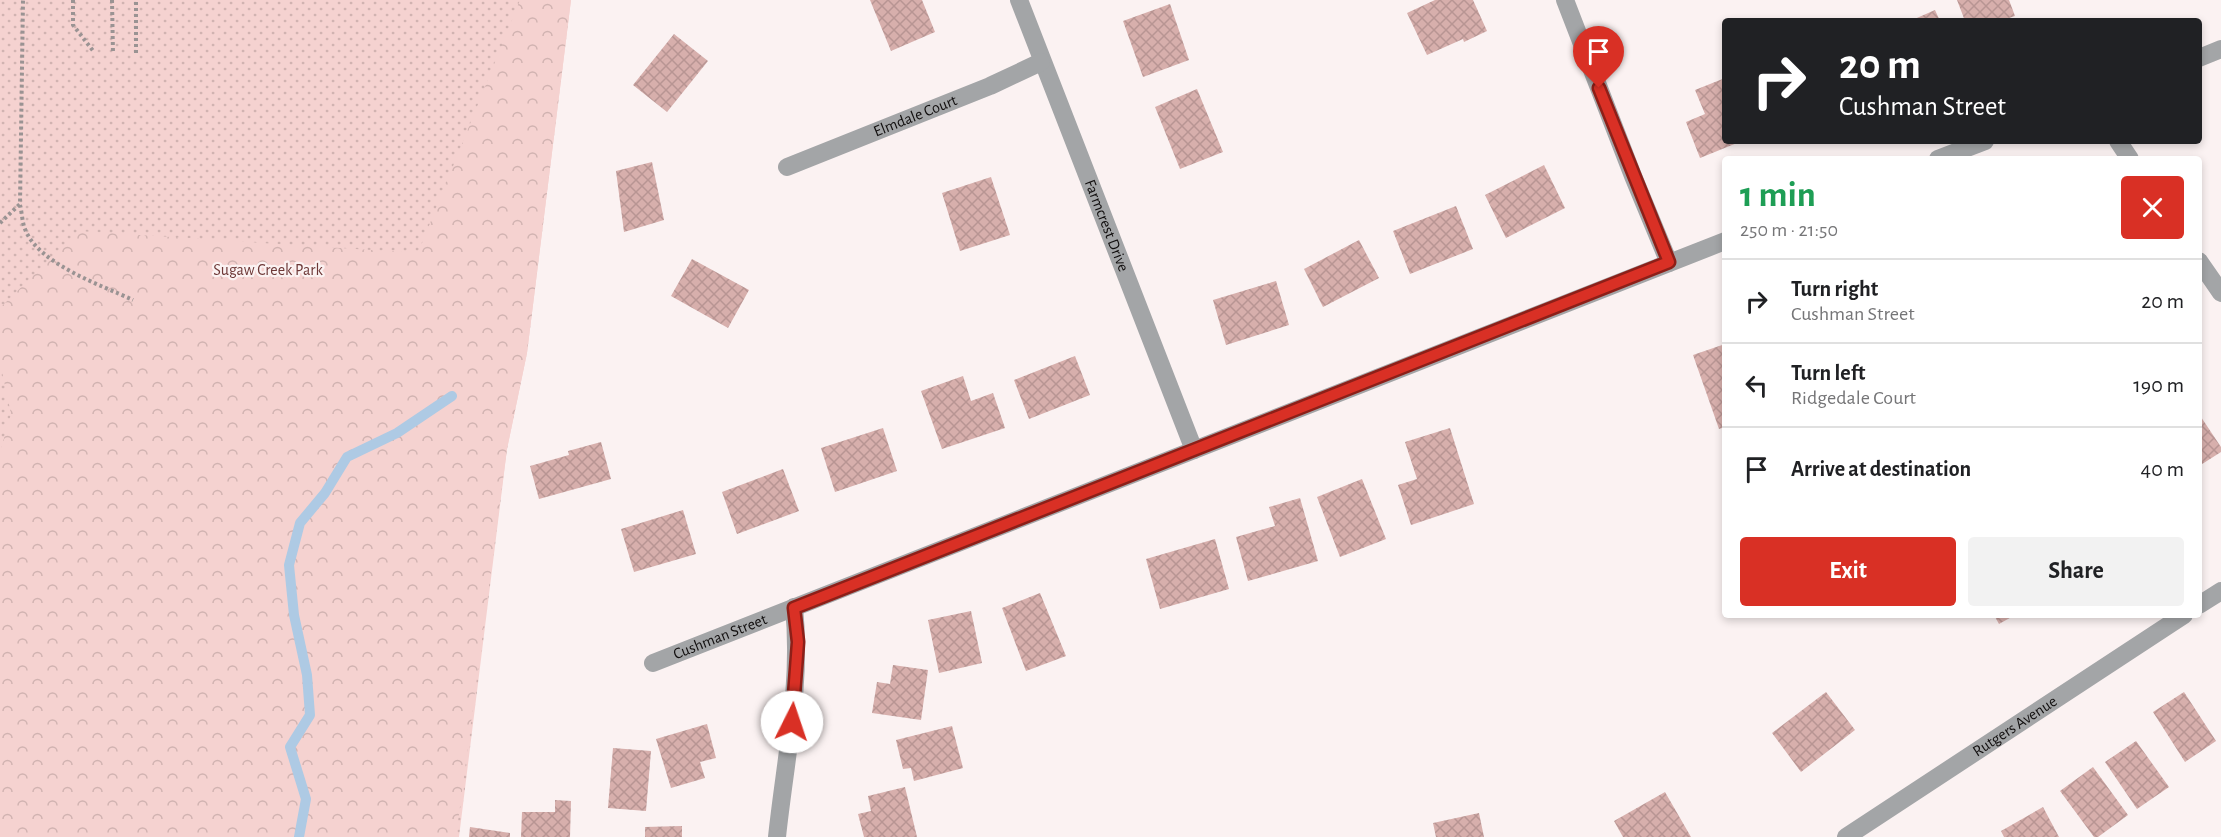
<!DOCTYPE html>
<meta charset="utf-8">
<style>
:root{--surface:#fff;--page:#f2f2f2;--text:#202124;--muted:#757577;--line:#e0e0e0;--accent:#d93025}
body{margin:0;font-family:"Alegreya Sans",sans-serif;background:var(--page);color:var(--text);height:100vh;display:flex;flex-direction:column;font-size:22px;white-space:nowrap}
*{box-sizing:border-box;margin:0}
p{font-size:20px;color:var(--muted)}
.icon{flex:none;width:33px;height:33px;fill:none;stroke:currentColor;stroke-width:2;stroke-linecap:round;stroke-linejoin:round}
.map{position:relative;flex:1;overflow:hidden}
.side{position:absolute;left:1722px;top:156px;width:480px;height:462px;display:flex;flex-direction:column;background:var(--surface);border-radius:6px;box-shadow:0 3px 9px #0003}
.side>*{flex:none}
.top-card{position:absolute;left:1722px;top:18px;width:480px;height:126px;border-radius:6px;box-shadow:0 3px 9px #0003;background:#202124;color:#fff;overflow:hidden}
.pin{position:absolute;display:grid;place-items:center;width:51px;height:51px;color:#fff;margin:-62px -26px;border-radius:50% 50% 50% 0;rotate:-45deg;box-shadow:0 0 6px #0007}
.pin .icon{rotate:45deg}
.me{position:absolute;width:66px;margin:-33px;rotate:4deg;stroke-linejoin:round;filter:drop-shadow(0 0 4px #0008)}
.turn{display:flex;align-items:center;gap:21px;height:126px;padding:0 18px;font-size:27px}
.turn .icon{width:78px;height:78px;stroke-width:2.5}
.turn b{display:block;font-size:42px;line-height:51px}
.round{display:grid;place-items:center;flex:none;width:63px;height:63px;border-radius:6px;background:var(--page)}
.head{display:flex;align-items:center;justify-content:space-between;height:102px;padding:0 18px}
h1{font-size:36px;font-weight:600;line-height:45px;color:#1e9e55}
.cta{display:flex;gap:12px;margin-top:auto;padding:12px 18px}
.cta a{flex:1;height:69px;border-radius:6px;background:var(--accent);color:#fff;font-size:24px;font-weight:600;line-height:69px;text-align:center}
.cta a+a{background:var(--page);color:var(--text)}
ul{padding:0;list-style:none}
li{display:flex;align-items:center;gap:18px;height:84px;padding:0 18px;border-top:2px solid var(--line)}
li div{flex:1}
li b{display:block;font-size:22px}
li em{font-style:normal}
.map>svg:first-child{display:block}
.grass{fill:url(#grass-dots)}
.forest{fill:url(#forest-crowns)}
.lines{fill:none;stroke-linecap:round;stroke-linejoin:round}
.stream{stroke:#aecae4;stroke-width:10}
.building{fill:url(#building-cross-hatch)}
.path{stroke:#9a9393;stroke-width:4;stroke-dasharray:3 3;stroke-linecap:butt}
.minor{stroke:#a3a5a7;stroke-width:18}
.route-casing{stroke:#8d1f18;stroke-width:15}
.route{stroke:#d93025;stroke-width:10}
.labels{text-anchor:middle;dominant-baseline:central;stroke-width:4.5;stroke-linejoin:round;paint-order:stroke}
.street-label{font-size:16px;fill:#110e0e;stroke:#fbf2f2}
.park-label{font-size:16px;fill:#6d3736;stroke:#fbf2f2}
</style>
<div class="map">
<svg width="2221" height="837" viewBox="0 0 2221 837">
<defs>
<pattern id="grass-dots" width="8" height="8" patternUnits="userSpaceOnUse" patternTransform="scale(1.5)"><rect width="8" height="8" fill="#f5d2d0"/><path d="M2 2h.1M6 6h.1" fill="none" stroke="#d1b3b1" stroke-width="1.8" stroke-linecap="round"/></pattern>
<pattern id="forest-crowns" width="20" height="18" patternUnits="userSpaceOnUse" patternTransform="scale(1.5)"><rect width="20" height="18" fill="#f5d2d0"/><path d="M2 6a3 3 0 1 1 6 0M12 15a3 3 0 1 1 6 0" fill="none" stroke="#d1b3b1"/></pattern>
<pattern id="building-cross-hatch" width="8" height="8" patternUnits="userSpaceOnUse" patternTransform="scale(1.5)"><rect width="8" height="8" fill="#d7afac"/><path d="M0 0l8 8M0 8l8-8" fill="none" stroke="#b89593"/></pattern>
</defs>
<rect width="100%" height="100%" fill="#fbf2f2"/>
<path class="grass" d="M0 0H571L527 353 507 449 459 837H0Z"/>
<path class="forest" d="M520 0H571L527 353 507 449 456 837H0V452L11 414 0 362V308L78 231 418 253Z"/>
<g class="lines">
<path class="stream" d="M299 837 306 799 290 747 310 715 307 675 294 615 289 565 300 523 325 493 347 457 397 433 452 396"/>
</g>
<path class="building" d="M870 0H922L935 32 891 51Z
M1435 0H1473L1487 31 1464 42 1463 39 1427 55 1407 13Z
M1957 0H2009L2015 16 2000 21H1965Z
M1170 4 1189 60 1143 77 1123 21Z
M1935 10 1940 21H1910Z
M674 34 708 61 667 112 633 85Z
M1725 78V141H1742L1700 158 1686 122 1705 114 1695 90Z
M1197 89 1223 152 1180 169 1155 107Z
M652 162 664 220 624 232 616 171Z
M1544 165 1565 208 1506 238 1485 195Z
M991 177 1010 235 960 251 942 193Z
M1456 206 1473 249 1410 274 1393 231Z
M1359 240 1379 278 1323 307 1304 269Z
M692 259 749 290 728 328 671 296Z
M1276 281 1289 325 1226 345 1213 300Z
M1725 344V427L1719 429 1693 355Z
M1075 356 1090 395 1029 419 1014 380Z
M963 376 971 401 993 393 1005 428 942 449 921 391Z
M2199 414 2221 447V452L2199 466Z
M883 428 897 471 835 492 821 448Z
M1450 428 1474 504 1411 525 1398 485 1417 479 1405 442Z
M601 442 611 479 539 499 530 466 569 455 568 451Z
M783 469 799 511 737 534 722 492Z
M1362 479 1386 539 1340 557 1317 497Z
M1300 498 1318 561 1248 581 1236 537 1275 526 1269 507Z
M683 510 696 554 634 572 621 529Z
M1215 539 1229 589 1160 609 1146 559Z
M1040 593 1066 656 1026 671 1002 608Z
M971 611 982 663 939 673 928 620Z
M1994 615H2015L1999 624Z
M893 665 928 670 921 720 872 713 877 682 890 684Z
M1826 692 1855 730 1801 772 1772 733Z
M2184 692 2216 741 2185 762 2153 712Z
M707 724 716 758 700 762 705 778 671 788 656 739Z
M952 726 963 768 914 781 911 768 903 769 896 740Z
M2136 741 2169 787 2137 809 2105 762Z
M613 748 651 751 646 811 608 808Z
M2093 767 2128 815 2098 837H2094L2060 791Z
M905 787 917 837H864L858 814 871 811 868 796Z
M1665 792 1691 837H1623L1614 821Z
M555 800 571 801 570 837H521L522 812H555Z
M2043 807 2059 837H2004L2001 831Z
M1479 813 1484 837H1436L1433 823Z
M682 826V837H645V827Z
M470 827 510 833V837H469Z"/>
<g class="lines">
<path class="path" d="M73 0V25L94 52
M112 0 113 53
M136 53V0
M20 205C22 212 22 222 25 229 38 264 101 285 133 300
M0 223 20 204 23 0"/>
<g class="minor">
<path id="s1" d="M1019 0 1194 450"/>
<path d="M1565 0 1633 176 1669 263"/>
<path d="M2199 58 2221 49"/>
<path d="M2118 141 2130 159"/>
<path d="M1938 159 1985 141"/>
<path id="s2" d="M787 167 990 86 1041 62"/>
<path d="M2199 261 2221 293"/>
<path d="M2199 605 2221 591"/>
<path id="s3" d="M653 663 1725 241"/>
<path d="M777 837C785 761 802 684 794 607"/>
<path id="s4" d="M1846 837 2184 615"/>
</g>
</g>
<g class="lines">
<g class="route-casing">
<path id="route" d="M792 722 798 642 794 608 1669 262 1599 88"/>
</g>
<use href="#route" class="route"/>
</g>
<g class="labels">
<g class="street-label">
<text stroke="none"><textPath href="#s2" startOffset="138">Elmdale Court</textPath></text>
<text stroke="none"><textPath href="#s1" startOffset="242">Farmcrest Drive</textPath></text>
<text stroke="none"><textPath href="#s3" startOffset="72">Cushman Street</textPath></text>
<text stroke="none"><textPath href="#s4" startOffset="202">Rutgers Avenue</textPath></text>
</g>
<g class="park-label">
<text x="268" y="270">Sugaw Creek Park</text>
</g>
</g>
</svg>
<div class="pin" style="left:1599px;top:88px;background:#d93025"><svg class="icon" aria-label="arrive" viewBox="0 0 24 24"><path d="M6 21V4h12l-3 4 3 4H6"/></svg></div>
<svg class="me" style="left:792px;top:722px" viewBox="-20 -20 40 40"><circle r="19" fill="#fff"/><path d="M0-13L10 11 0 6-10 11z" fill="#d93025"/></svg>
<div class="top-card">
<div class="turn"><svg class="icon" aria-label="right" viewBox="0 0 24 24"><path d="M7 20v-9h11M14 6l5 5-5 5"/></svg><div><b>20 m</b>Cushman Street</div></div>
</div>
<section class="side">
<div class="head"><div><h1>1 min</h1><p>250 m · 21:50</p></div><a class="round" style="background:#d93025;color:#fff"><svg class="icon" aria-label="close" viewBox="0 0 24 24"><path d="M6 6l12 12M18 6L6 18"/></svg></a></div>
<ul>
<li><svg class="icon" aria-label="right" viewBox="0 0 24 24"><path d="M7 20v-9h11M14 6l5 5-5 5"/></svg><div><b>Turn right</b><p>Cushman Street</p></div><em>20 m</em></li>
<li><svg class="icon" aria-label="left" viewBox="0 0 24 24"><path d="M17 20v-9H6M10 6l-5 5 5 5"/></svg><div><b>Turn left</b><p>Ridgedale Court</p></div><em>190 m</em></li>
<li><svg class="icon" aria-label="arrive" viewBox="0 0 24 24"><path d="M6 21V4h12l-3 4 3 4H6"/></svg><div><b>Arrive at destination</b></div><em>40 m</em></li>
</ul>
<div class="cta"><a>Exit</a><a>Share</a></div>
</section>
</div>
